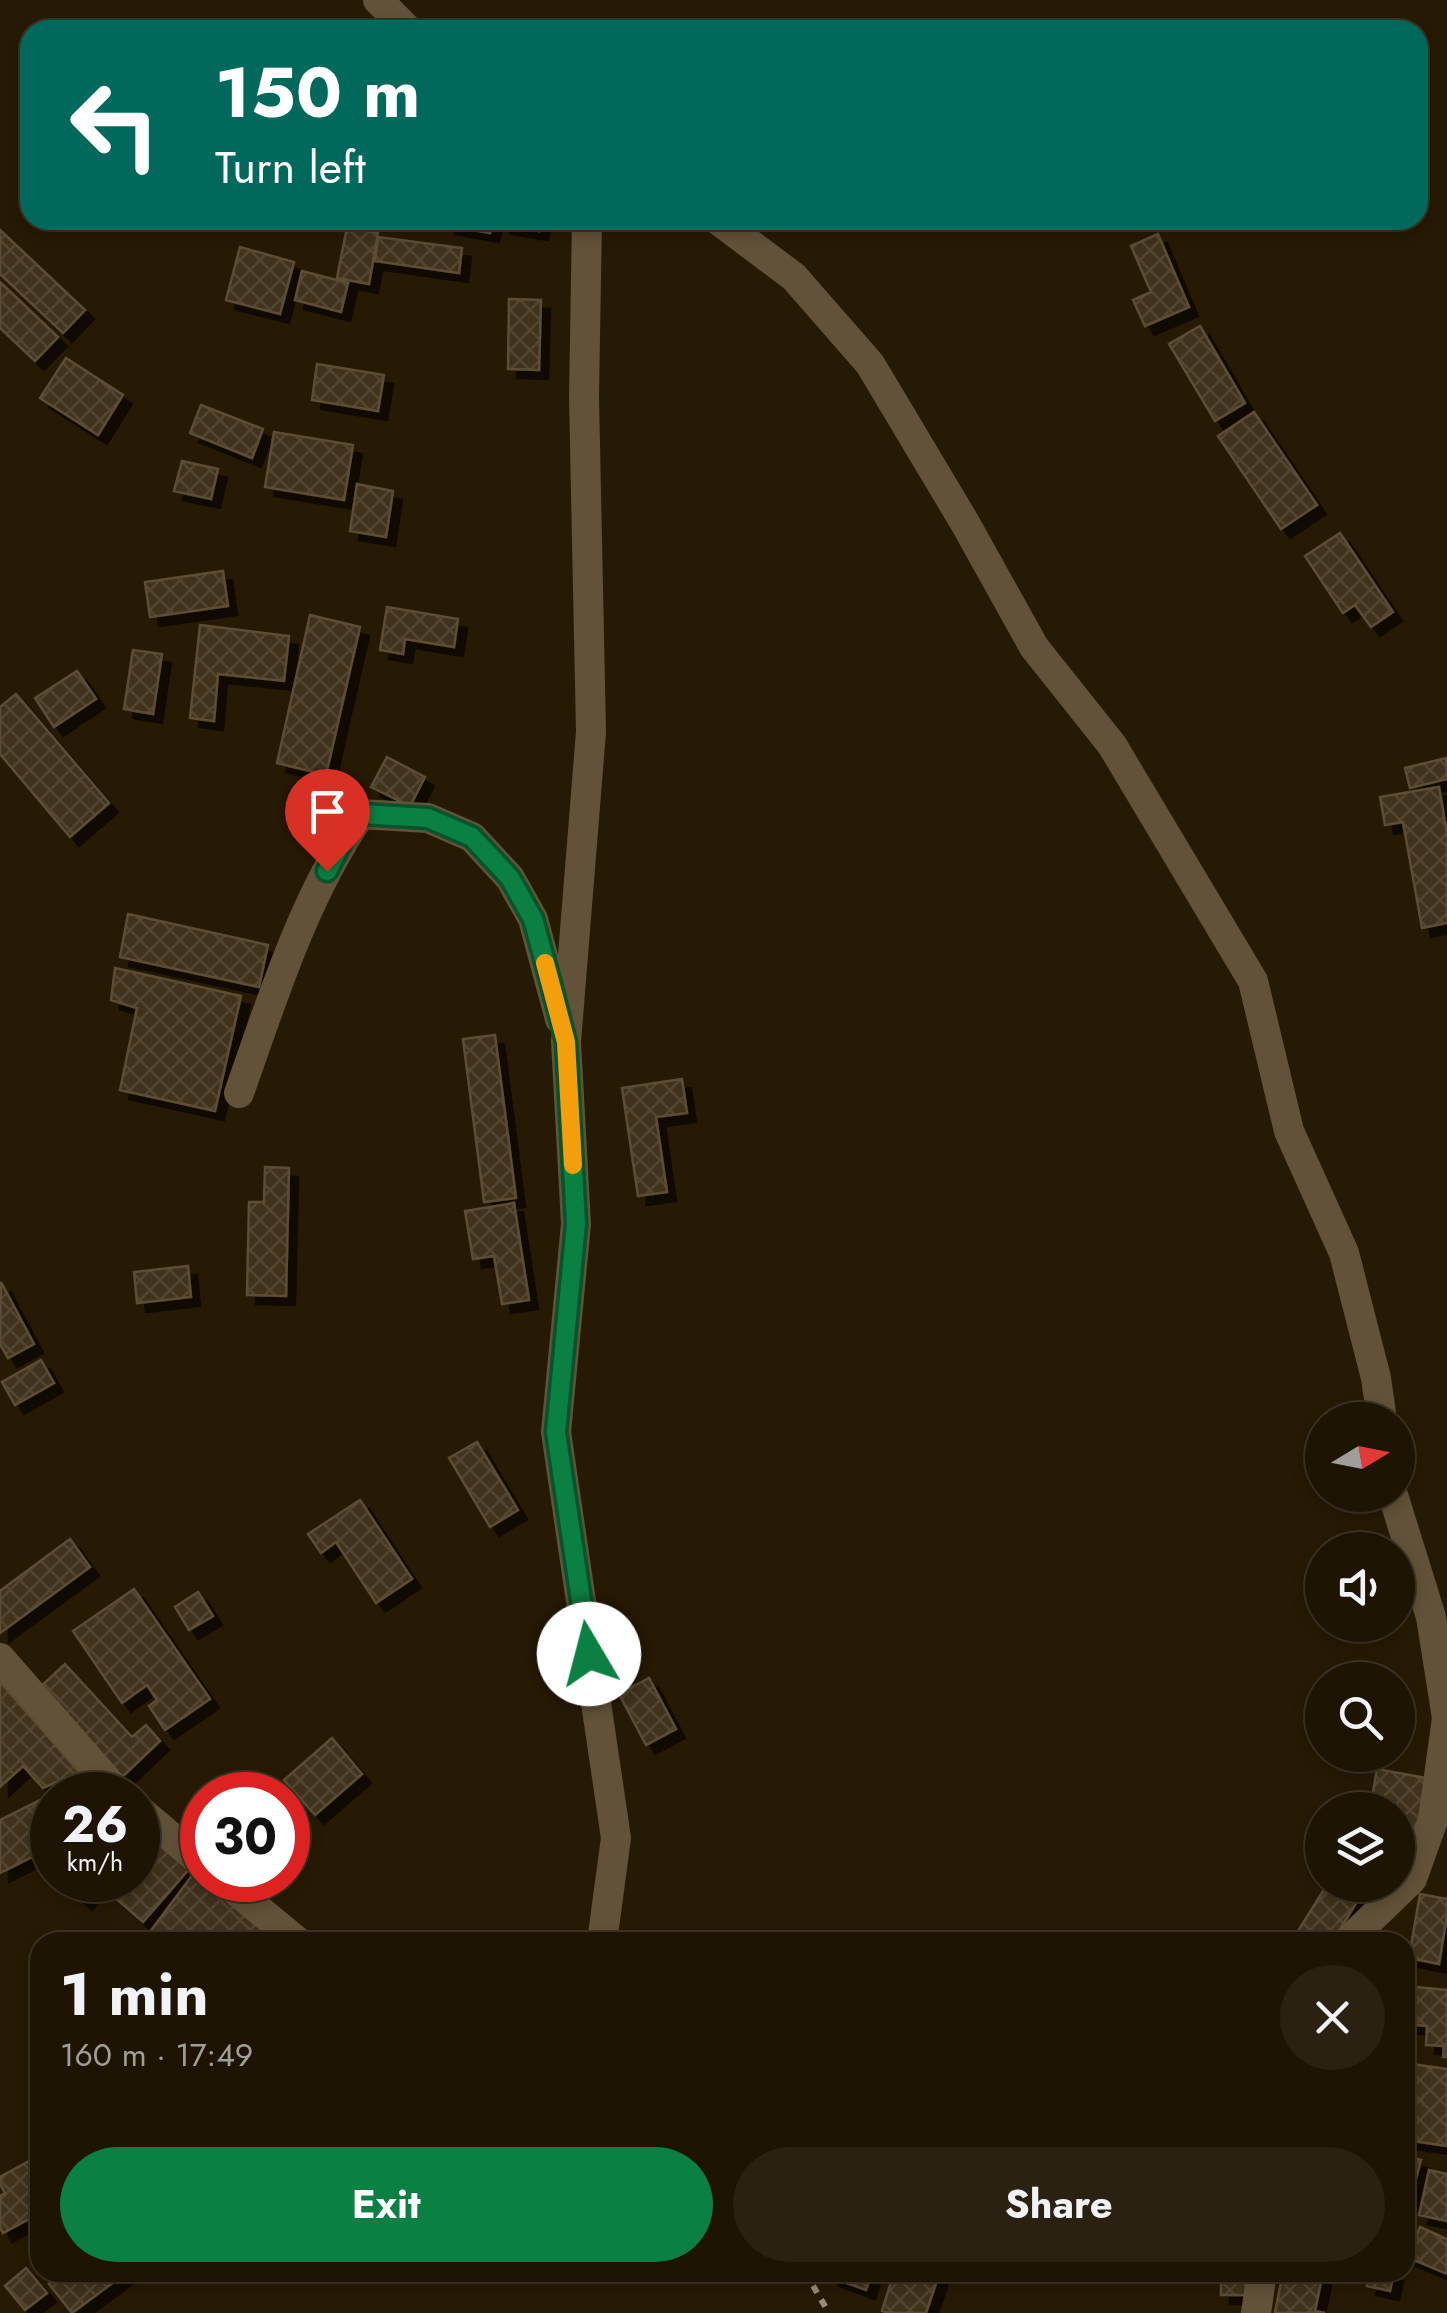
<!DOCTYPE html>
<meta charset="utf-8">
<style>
:root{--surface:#1d1403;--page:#2a2112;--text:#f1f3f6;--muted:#a09e9a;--line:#3b3325;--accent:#0b8043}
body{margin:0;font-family:Jost,sans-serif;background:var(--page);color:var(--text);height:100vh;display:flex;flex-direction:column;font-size:38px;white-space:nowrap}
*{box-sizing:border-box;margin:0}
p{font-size:32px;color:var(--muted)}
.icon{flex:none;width:55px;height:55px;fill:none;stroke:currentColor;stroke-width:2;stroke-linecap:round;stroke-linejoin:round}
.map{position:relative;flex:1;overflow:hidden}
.side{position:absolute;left:30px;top:1932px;width:1385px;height:350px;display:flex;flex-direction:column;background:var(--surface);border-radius:30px;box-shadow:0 5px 15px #0003,0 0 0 2px var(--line)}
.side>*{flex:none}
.banner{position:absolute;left:20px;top:20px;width:1408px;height:210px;border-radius:30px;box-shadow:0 5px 15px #0003,0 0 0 2px var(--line);background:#00695c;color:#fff;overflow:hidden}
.needle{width:65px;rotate:80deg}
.controls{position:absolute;left:1305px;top:1402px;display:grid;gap:20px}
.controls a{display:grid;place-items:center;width:110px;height:110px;border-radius:50%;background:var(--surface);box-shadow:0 5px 15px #0003,0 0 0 2px var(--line);font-size:50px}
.speed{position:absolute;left:30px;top:1772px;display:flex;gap:20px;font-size:50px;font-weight:700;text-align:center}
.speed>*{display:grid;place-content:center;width:130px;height:130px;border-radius:50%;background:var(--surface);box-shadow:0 5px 15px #0003,0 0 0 2px var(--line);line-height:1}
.speed small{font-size:25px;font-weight:400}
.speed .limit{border:15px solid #d22;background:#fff;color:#111}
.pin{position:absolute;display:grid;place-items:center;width:85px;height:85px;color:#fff;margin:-102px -42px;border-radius:50% 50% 50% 0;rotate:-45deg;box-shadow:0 0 10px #0007}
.pin .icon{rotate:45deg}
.me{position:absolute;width:110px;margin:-55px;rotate:352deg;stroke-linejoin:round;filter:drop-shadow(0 0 8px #0008)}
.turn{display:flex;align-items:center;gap:35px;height:210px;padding:0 30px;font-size:45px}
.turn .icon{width:130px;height:130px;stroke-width:2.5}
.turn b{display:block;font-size:70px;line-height:85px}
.round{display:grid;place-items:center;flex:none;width:105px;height:105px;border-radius:52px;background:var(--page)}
.overview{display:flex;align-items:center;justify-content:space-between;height:170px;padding:0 30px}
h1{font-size:60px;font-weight:700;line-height:75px}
.button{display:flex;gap:20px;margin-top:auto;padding:20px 30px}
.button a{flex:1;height:115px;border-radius:60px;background:var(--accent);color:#fff;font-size:40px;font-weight:700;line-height:115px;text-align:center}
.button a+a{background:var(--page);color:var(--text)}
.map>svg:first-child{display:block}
.building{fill:url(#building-cross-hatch);stroke:#5d4d36;stroke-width:2.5;filter:url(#shadow)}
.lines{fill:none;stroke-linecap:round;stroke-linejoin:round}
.path{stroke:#978c7a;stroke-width:6;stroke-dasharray:8 8;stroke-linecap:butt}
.street{stroke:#625239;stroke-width:30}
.route-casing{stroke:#07532c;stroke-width:25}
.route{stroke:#0b8043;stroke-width:18}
.slow{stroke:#f59e0b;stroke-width:18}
</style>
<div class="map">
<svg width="1447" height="2313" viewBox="0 0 1447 2313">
<defs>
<pattern id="building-cross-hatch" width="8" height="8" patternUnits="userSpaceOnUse" patternTransform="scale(2.5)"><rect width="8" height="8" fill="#3f311a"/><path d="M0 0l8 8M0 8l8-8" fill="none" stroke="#524530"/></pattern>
<filter id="shadow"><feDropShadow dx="9" dy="9" stdDeviation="0" flood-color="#0009"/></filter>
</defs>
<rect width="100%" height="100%" fill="#271a04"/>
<path class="building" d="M346 220H371L370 225 346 222Z
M447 220H493L490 233 446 225Z
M501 220H541L539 231 501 225Z
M347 227 378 233 369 284 337 278Z
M0 230 85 310 63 333 0 274Z
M1158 234 1189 307 1145 326 1133 300 1151 292 1131 246Z
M378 237 462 248 459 273 375 261Z
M240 247 294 262 280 314 226 300Z
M302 271 348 283 341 312 295 300Z
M0 282 58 337 35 361 0 328Z
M509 299 541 300 539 370 508 369Z
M1200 326 1245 403 1215 421 1169 344Z
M66 358 123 395 98 435 40 398Z
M317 364 384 375 378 411 312 400Z
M201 405 263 429 252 458 190 433Z
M1254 412 1317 505 1281 529 1218 436Z
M274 432 353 445 344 500 265 487Z
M182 461 218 469 211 499 174 491Z
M357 484 393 491 386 537 350 531Z
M1340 533 1393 612 1371 627 1355 605 1343 613 1305 556Z
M223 571 228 606 150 617 145 582Z
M387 607 458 619 454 647 405 639 403 654 380 650Z
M310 615 360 627 326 775 277 763Z
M200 625 289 636 284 681 218 674 214 721 190 718Z
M133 650 162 654 153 714 124 709Z
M77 671 96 699 54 727 35 698Z
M16 694 109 803 70 837 0 754V707Z
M387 757 425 777 410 806 371 787Z
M1446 758 1447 779 1410 788 1405 768Z
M1439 787 1447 834V923L1422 928 1403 822 1385 825 1380 797Z
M128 914 268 945 259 987 120 957Z
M115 968 241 996 215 1111 120 1090 137 1008 111 1000Z
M495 1035 516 1198 484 1202 463 1039Z
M682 1079 687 1113 656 1117 667 1192 638 1196 622 1088Z
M265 1167 289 1168 286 1296 247 1295 249 1202H264Z
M514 1203 529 1300 502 1304 494 1256 473 1259 465 1211Z
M188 1266 191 1297 137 1303 134 1272Z
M1 1282 34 1344 8 1358 0 1344Z
M41 1360 54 1383 15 1405 2 1382Z
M477 1442 518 1510 490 1527 449 1458Z
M360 1500 412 1579 376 1603 336 1542 321 1553 308 1534Z
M70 1539 90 1567 0 1633V1591Z
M134 1589 210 1699 165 1730 149 1706 157 1700 147 1685 122 1703 73 1631Z
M198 1592 213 1616 189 1630 175 1607Z
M65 1664 132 1737 146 1725 160 1741 119 1780 37 1690Z
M649 1678 676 1729 646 1745 619 1694Z
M0 1682 79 1772 43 1788 23 1766 0 1787Z
M332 1738 362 1774 315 1815 284 1780Z
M1377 1769 1426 1778 1417 1829 1398 1826V1810H1370Z
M58 1791 61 1795H52V1847L0 1873V1820Z
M138 1824 189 1869 143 1922 114 1897 129 1880H138Z
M194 1873 284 1942H156L147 1936Z
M66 1880H97L99 1882 83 1901 63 1883Z
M1323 1891 1360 1897 1332 1942H1317L1298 1931Z
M1420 1894 1447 1899V1916L1439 1964 1409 1958Z
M1406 1986 1447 1990V2057H1443L1444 2046 1426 2045 1427 2026 1405 2024Z
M1405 2063 1447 2069V2146L1405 2140Z
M1405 2156 1421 2160 1409 2205 1405 2204Z
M31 2160 40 2178V2213L3 2233 0 2228V2196L5 2193 0 2184V2177Z
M1429 2170 1447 2174V2221L1419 2215Z
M1420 2227 1447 2239V2274L1407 2257Z
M26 2268 47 2293 25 2310 5 2286Z
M64 2272H125L126 2273 72 2313 49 2284Z
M831 2272H872L866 2290 830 2277Z
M894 2272H940L926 2313H889L882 2311Z
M1221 2272H1247V2295H1221Z
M1283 2272H1323L1315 2311 1325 2313H1275Z
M1370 2272H1394L1390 2291 1367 2286Z"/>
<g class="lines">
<path class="path" d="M805 2272 829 2313"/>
<path class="street" d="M378 0 408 30
M587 220 584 397 591 732 566 1042 576 1224 556 1432 616 1838 602 1942
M718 220 794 277 870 364 965 523 1034 647 1112 745 1253 981 1289 1131 1344 1253 1376 1378 1382 1420
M239 1093C273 997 303 899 361 814L428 818 472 837 510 878 533 919 560 1019
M1393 1495 1431 1617 1447 1718
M0 1658 120 1795
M138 1809 202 1863
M223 1880 298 1942
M1349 1942 1351 1938 1412 1879 1433 1820 1447 1718
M1256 2313 1262 2272"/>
</g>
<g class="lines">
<g class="route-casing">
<path id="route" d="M327 871 343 840 361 814 428 818 472 837 510 878 533 919 550 980 566 1042 576 1224 556 1432 589 1654"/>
</g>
<use href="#route" class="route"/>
<path class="slow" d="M545 963 566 1042 573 1165"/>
</g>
</svg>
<div class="controls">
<a><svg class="needle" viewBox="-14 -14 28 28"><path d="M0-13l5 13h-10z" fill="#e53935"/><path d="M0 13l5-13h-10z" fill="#a09e9a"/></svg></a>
<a><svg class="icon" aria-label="sound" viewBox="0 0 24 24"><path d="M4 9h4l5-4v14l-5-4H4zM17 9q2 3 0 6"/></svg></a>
<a><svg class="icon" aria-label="search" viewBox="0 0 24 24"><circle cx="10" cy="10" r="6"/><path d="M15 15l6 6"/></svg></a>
<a><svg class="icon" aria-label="layers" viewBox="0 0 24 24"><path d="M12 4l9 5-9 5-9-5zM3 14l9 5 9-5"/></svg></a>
</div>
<div class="speed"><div>26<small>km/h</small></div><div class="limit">30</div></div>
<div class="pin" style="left:327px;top:871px;background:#d93025"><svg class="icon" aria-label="arrive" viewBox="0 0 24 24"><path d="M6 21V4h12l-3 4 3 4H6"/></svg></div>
<svg class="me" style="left:589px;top:1654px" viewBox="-20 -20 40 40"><circle r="19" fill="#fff"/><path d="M0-13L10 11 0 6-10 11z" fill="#0b8043"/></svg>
<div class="banner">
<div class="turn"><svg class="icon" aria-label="left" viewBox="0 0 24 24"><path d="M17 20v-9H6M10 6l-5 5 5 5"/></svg><div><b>150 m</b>Turn left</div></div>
</div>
<section class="side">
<div class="overview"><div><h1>1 min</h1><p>160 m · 17:49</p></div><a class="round"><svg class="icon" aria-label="close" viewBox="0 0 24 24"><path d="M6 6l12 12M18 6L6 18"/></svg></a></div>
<div class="button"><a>Exit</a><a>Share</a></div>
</section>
</div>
